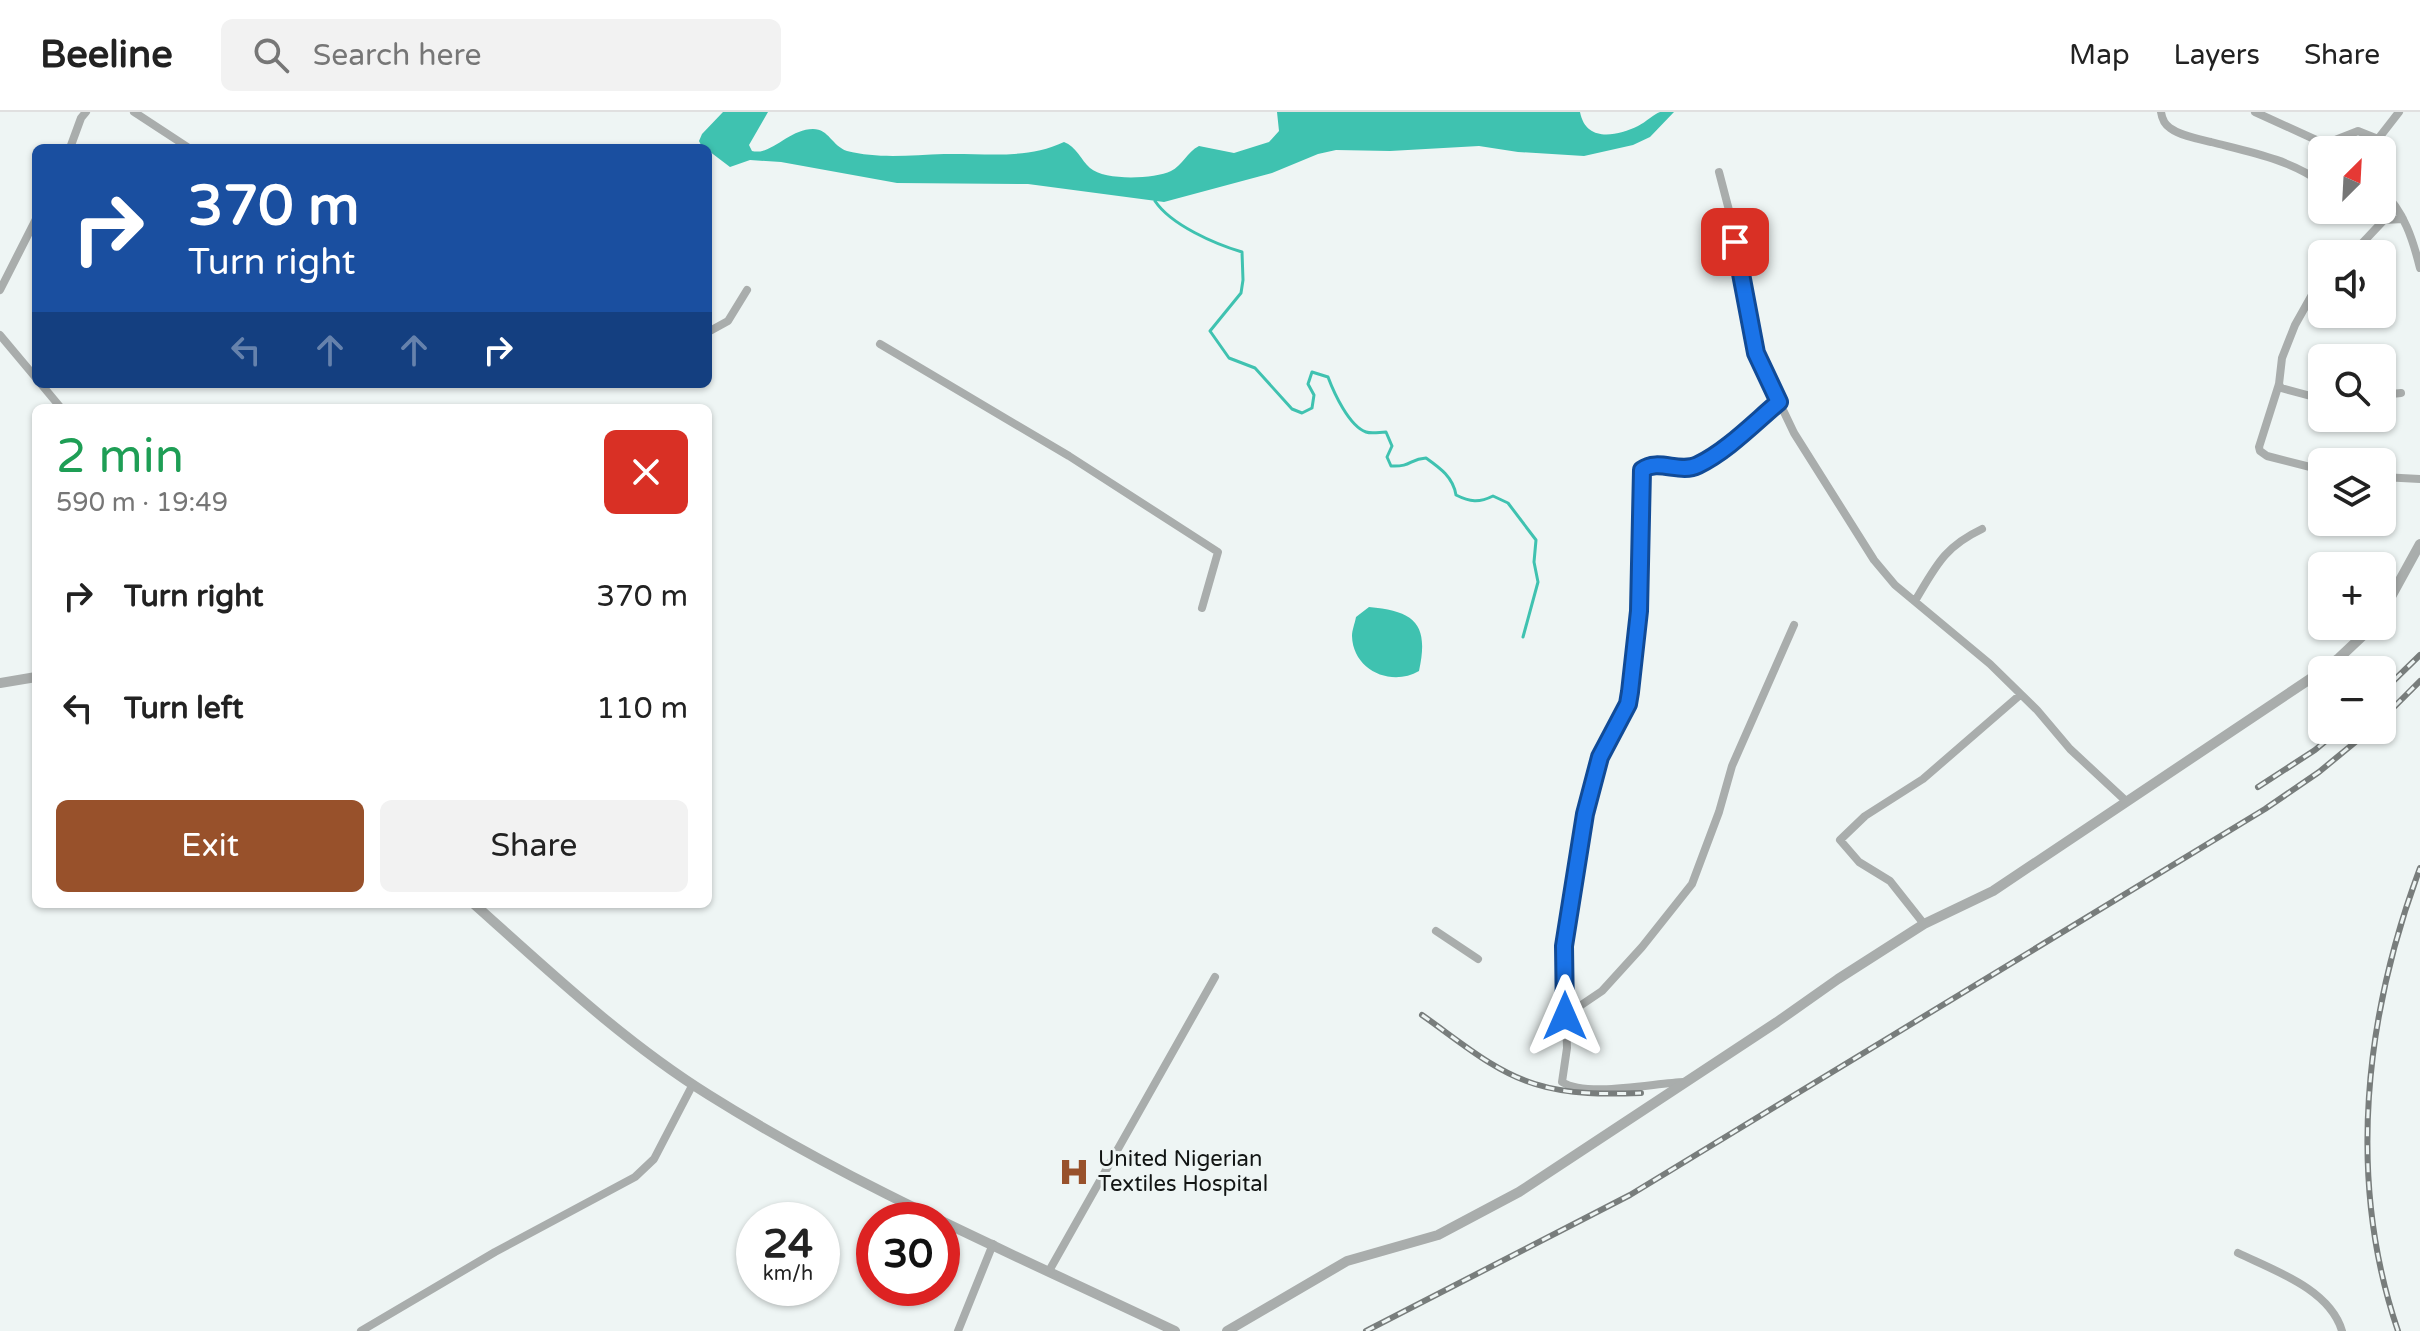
<!DOCTYPE html>
<meta charset="utf-8">
<style>
:root{--surface:#fff;--page:#f2f2f2;--text:#222;--muted:#767676;--line:#e0e0e0;--accent:#98512b}
body{margin:0;font-family:"Varela Round",sans-serif;background:var(--page);color:var(--text);height:100vh;display:flex;flex-direction:column;font-size:30px;white-space:nowrap}
*{box-sizing:border-box;margin:0}
p{font-size:26px;color:var(--muted)}
.icon{flex:none;width:44px;height:44px;fill:none;stroke:currentColor;stroke-width:2;stroke-linecap:round;stroke-linejoin:round}
.map{position:relative;flex:1;overflow:hidden}
.side{position:absolute;left:32px;top:292px;width:680px;height:504px;display:flex;flex-direction:column;background:var(--surface);border-radius:12px;box-shadow:0 2px 6px #0004}
.side>*{flex:none}
.hud{position:absolute;left:32px;top:32px;width:680px;height:244px;border-radius:12px;box-shadow:0 2px 6px #0004;background:#1a4fa0;color:#fff;overflow:hidden}
.needle{width:52px;rotate:24deg}
.tools{position:absolute;left:2308px;top:24px;display:grid;gap:16px}
.tools a{display:grid;place-items:center;width:88px;height:88px;border-radius:12px;background:var(--surface);box-shadow:0 2px 6px #0004;font-size:40px}
.speed{position:absolute;left:736px;top:1090px;display:flex;gap:16px;font-size:40px;font-weight:700;text-align:center}
.speed>*{display:grid;place-content:center;width:104px;height:104px;border-radius:50%;background:var(--surface);box-shadow:0 2px 6px #0004;line-height:1}
.speed small{font-size:20px;font-weight:400}
.speed .limit{border:12px solid #d22;background:#fff;color:#111}
.pin{position:absolute;display:grid;place-items:center;width:68px;height:68px;color:#fff;margin:-34px;border-radius:16px;box-shadow:0 4px 12px #0006}
.me{position:absolute;width:88px;margin:-44px;rotate:0deg;stroke-linejoin:round;filter:drop-shadow(0 0 6px #0008)}
.turn{display:flex;align-items:center;gap:28px;height:168px;padding:0 24px;font-size:36px}
.turn .icon{width:104px;height:104px;stroke-width:2.5}
.turn b{display:block;font-size:56px;line-height:68px}
.lanes{display:flex;align-items:center;height:76px;padding:0 24px;background:#0003;justify-content:center;gap:40px;direction:ltr}
.lanes .off{opacity:.35}
.round{display:grid;place-items:center;flex:none;width:84px;height:84px;border-radius:12px;background:var(--page)}
.head{display:flex;align-items:center;justify-content:space-between;height:136px;padding:0 24px}
h1{font-size:48px;font-weight:600;line-height:60px;color:#1e9e55}
.cta{display:flex;gap:16px;margin-top:auto;padding:16px 24px}
.cta a{flex:1;height:92px;border-radius:12px;background:var(--accent);color:#fff;font-size:32px;font-weight:600;line-height:92px;text-align:center}
.cta a+a{background:var(--page);color:var(--text)}
ul{padding:0;list-style:none}
li{display:flex;align-items:center;gap:24px;height:112px;padding:0 24px}
li div{flex:1}
li b{display:block;font-size:30px}
li em{font-style:normal}
header{display:flex;align-items:center;gap:48px;box-sizing:border-box;height:112px;padding:0 40px;background:var(--surface);border-bottom:2px solid var(--line)}
header strong{font-size:38px}
nav{display:flex;gap:44px;margin-inline-start:auto;font-size:28px}
.search{width:560px;height:72px;background:var(--page);display:flex;align-items:center;gap:20px;box-sizing:border-box;padding:0 28px;border-radius:12px;color:var(--muted);font-size:30px}
.map>svg:first-child{display:block}
.water{fill:#3fc2b0}
.lines{fill:none;stroke-linecap:round;stroke-linejoin:round}
.stream{stroke:#3fc2b0;stroke-width:3}
.minor{stroke:#a9adac;stroke-width:8}
.tertiary{stroke:#a9adac;stroke-width:10}
.rail-casing{stroke:#787d7c;stroke-width:6}
.rail{stroke:#eef5f4;stroke-width:3;stroke-dasharray:9;stroke-linecap:butt}
.route-casing{stroke:#114b97;stroke-width:20}
.route{stroke:#1a73e8;stroke-width:14}
.labels{text-anchor:middle;dominant-baseline:central;stroke-width:6;stroke-linejoin:round;paint-order:stroke}
.poi-label{font-size:22px;fill:#121514;stroke:#eef5f4;text-anchor:start}
</style>
<header>
<strong>Beeline</strong>
<div class="search"><svg class="icon" aria-label="search" viewBox="0 0 24 24"><circle cx="10" cy="10" r="6"/><path d="M15 15l6 6"/></svg>Search here</div>
<nav><a>Map</a><a>Layers</a><a>Share</a></nav>
</header>
<div class="map">
<svg width="2420" height="1219" viewBox="0 0 2420 1219">
<rect width="100%" height="100%" fill="#eef5f4"/>
<path class="water" d="M723 0H768L749 33 752 39C771 44 789 17 813 17 829 17 832 34 847 39 878 47 912 43 944 42 986 41 1026 48 1064 30 1076 34 1081 48 1090 56 1105 69 1154 67 1171 59 1182 54 1187 40 1199 34L1234 41 1269 30 1279 19 1277 0H1580C1586 31 1617 24 1638 14 1646 10 1654 2 1660 0 1665 0 1669 0 1674 0L1650 25 1633 33 1584 44 1518 40 1479 34 1390 39 1336 38 1318 42 1272 61 1164 90 1028 72 897 71 781 50 750 48 730 55 701 33 699 29 702 22Z
M1369 495C1416 499 1429 513 1419 559 1392 575 1353 559 1352 524 1352 518 1355 511 1356 505Z"/>
<g class="lines">
<path class="stream" d="M1155 89C1171 113 1215 132 1242 140L1243 168 1241 181 1210 219 1229 246 1255 256 1292 297 1302 301 1312 296 1314 283 1308 272 1312 260 1328 265C1334 281 1349 314 1366 320 1372 322 1380 320 1386 320L1392 334 1387 345 1391 354C1412 355 1409 347 1426 346 1440 356 1453 365 1456 383 1470 390 1479 391 1493 384L1508 391 1536 428 1534 450 1538 470 1523 525"/>
<path class="minor" d="M134 0 189 36
M2161 0C2162 7 2164 12 2170 16 2181 24 2198 27 2211 30 2250 40 2289 47 2322 71
M2255 0 2325 32 2358 19 2378 27
M70 36 81 6 86 0
M2374 38 2378 27 2399 0
M1719 60 1730 102 1756 241 1794 321 1874 448 1895 473 1990 552 2037 598 2070 637 2126 689
M2382 79C2404 99 2413 128 2420 156
M2364 98 2384 108 2403 107
M2352 142 2384 108
M2322 165 2295 213 2282 246 2279 272 2259 335 2260 339 2267 344 2322 358
M0 178 36 107
M708 220 728 209 747 178
M0 223 36 266
M880 232 1069 344 1218 440 1202 496
M41 272 61 296
M2279 272 2281 276 2322 287
M2382 283 2401 281
M2382 365 2420 367
M1915 489C1936 454 1944 435 1982 417
M1924 812 1890 769 1859 750 1840 728 1865 704 1923 667 2020 583
M1436 819 1478 847
M1565 904 1602 879 1642 835 1692 772 1719 700 1732 654 1794 513
M1684 970C1654 971 1587 986 1562 970L1567 936 1564 834 1585 702 1600 645 1628 592 1630 580 1639 499 1642 358C1657 346 1680 362 1698 353 1728 339 1754 311 1779 290
M2238 1141C2273 1158 2330 1177 2342 1219
M1049 1159 1215 865
M361 1219 495 1140 635 1065 654 1047 693 972
M958 1219 993 1132"/>
<path class="tertiary" d="M2382 501 2420 432
M2323 558 2339 546 2373 514
M0 571 36 565
M474 792C549 859 624 930 709 983 857 1076 1018 1144 1175 1219
M1227 1219 1347 1149 1438 1123 1519 1080 1777 910 1838 867 1924 812 1993 779 2322 559"/>
<g class="rail-casing">
<path id="rail" d="M2382 580 2420 543
M2382 607 2420 569
M2258 675 2315 638 2339 618
M1422 903C1458 928 1493 959 1535 972 1570 983 1606 982 1641 981
M1366 1219 1630 1083 2265 697 2319 660 2370 618
M2398 1219C2346 1067 2365 903 2420 756"/>
</g>
<use href="#rail" class="rail"/>
</g>
<g class="lines">
<g class="route-casing">
<path id="route" d="M1565 904 1564 834 1585 702 1600 645 1628 592 1630 580 1639 499 1642 358C1658 346 1680 362 1698 353 1727 339 1754 311 1779 290L1756 241 1735 130"/>
</g>
<use href="#route" class="route"/>
</g>
<defs>
<g id="hospital-bare" transform="scale(2.4)"><path d="M-5-5h3v3.5h4V-5h3V5h-3V1.5h-4V5h-3Z" fill="#98512b" stroke="#eef5f4" stroke-width="2.5" paint-order="stroke"/></g>
</defs>
<g fill-rule="evenodd">
<use href="#hospital-bare" x="1074" y="1060"/>
</g>
<g class="labels">
<g class="poi-label">
<text x="1098" y="1047">United Nigerian<tspan x="1098" dy="25">Textiles Hospital</tspan></text>
</g>
</g>
</svg>
<div class="tools">
<a><svg class="needle" viewBox="-14 -14 28 28"><path d="M0-13l5 13h-10z" fill="#e53935"/><path d="M0 13l5-13h-10z" fill="#767676"/></svg></a>
<a><svg class="icon" aria-label="sound" viewBox="0 0 24 24"><path d="M4 9h4l5-4v14l-5-4H4zM17 9q2 3 0 6"/></svg></a>
<a><svg class="icon" aria-label="search" viewBox="0 0 24 24"><circle cx="10" cy="10" r="6"/><path d="M15 15l6 6"/></svg></a>
<a><svg class="icon" aria-label="layers" viewBox="0 0 24 24"><path d="M12 4l9 5-9 5-9-5zM3 14l9 5 9-5"/></svg></a>
<a>+</a>
<a>−</a>
</div>
<div class="speed"><div>24<small>km/h</small></div><div class="limit">30</div></div>
<div class="pin" style="left:1735px;top:130px;background:#d93025"><svg class="icon" aria-label="arrive" viewBox="0 0 24 24"><path d="M6 21V4h12l-3 4 3 4H6"/></svg></div>
<svg class="me" style="left:1565px;top:904px" viewBox="-20 -20 40 40"><path d="M0-17L14 15 0 8-14 15z" fill="#1a73e8" stroke="#fff" stroke-width="4"/></svg>
<div class="hud">
<div class="turn"><svg class="icon" aria-label="right" viewBox="0 0 24 24"><path d="M7 20v-9h11M14 6l5 5-5 5"/></svg><div><b>370 m</b>Turn right</div></div>
<div class="lanes"><svg class="icon off" aria-label="left" viewBox="0 0 24 24"><path d="M17 20v-9H6M10 6l-5 5 5 5"/></svg><svg class="icon off" aria-label="ahead" viewBox="0 0 24 24"><path d="M12 20V5M6 11l6-6 6 6"/></svg><svg class="icon off" aria-label="ahead" viewBox="0 0 24 24"><path d="M12 20V5M6 11l6-6 6 6"/></svg><svg class="icon" aria-label="right" viewBox="0 0 24 24"><path d="M7 20v-9h11M14 6l5 5-5 5"/></svg></div>
</div>
<section class="side">
<div class="head"><div><h1>2 min</h1><p>590 m · 19:49</p></div><a class="round" style="background:#d93025;color:#fff"><svg class="icon" aria-label="close" viewBox="0 0 24 24"><path d="M6 6l12 12M18 6L6 18"/></svg></a></div>
<ul>
<li><svg class="icon" aria-label="right" viewBox="0 0 24 24"><path d="M7 20v-9h11M14 6l5 5-5 5"/></svg><div><b>Turn right</b></div><em>370 m</em></li>
<li><svg class="icon" aria-label="left" viewBox="0 0 24 24"><path d="M17 20v-9H6M10 6l-5 5 5 5"/></svg><div><b>Turn left</b></div><em>110 m</em></li>
</ul>
<div class="cta"><a>Exit</a><a>Share</a></div>
</section>
</div>
